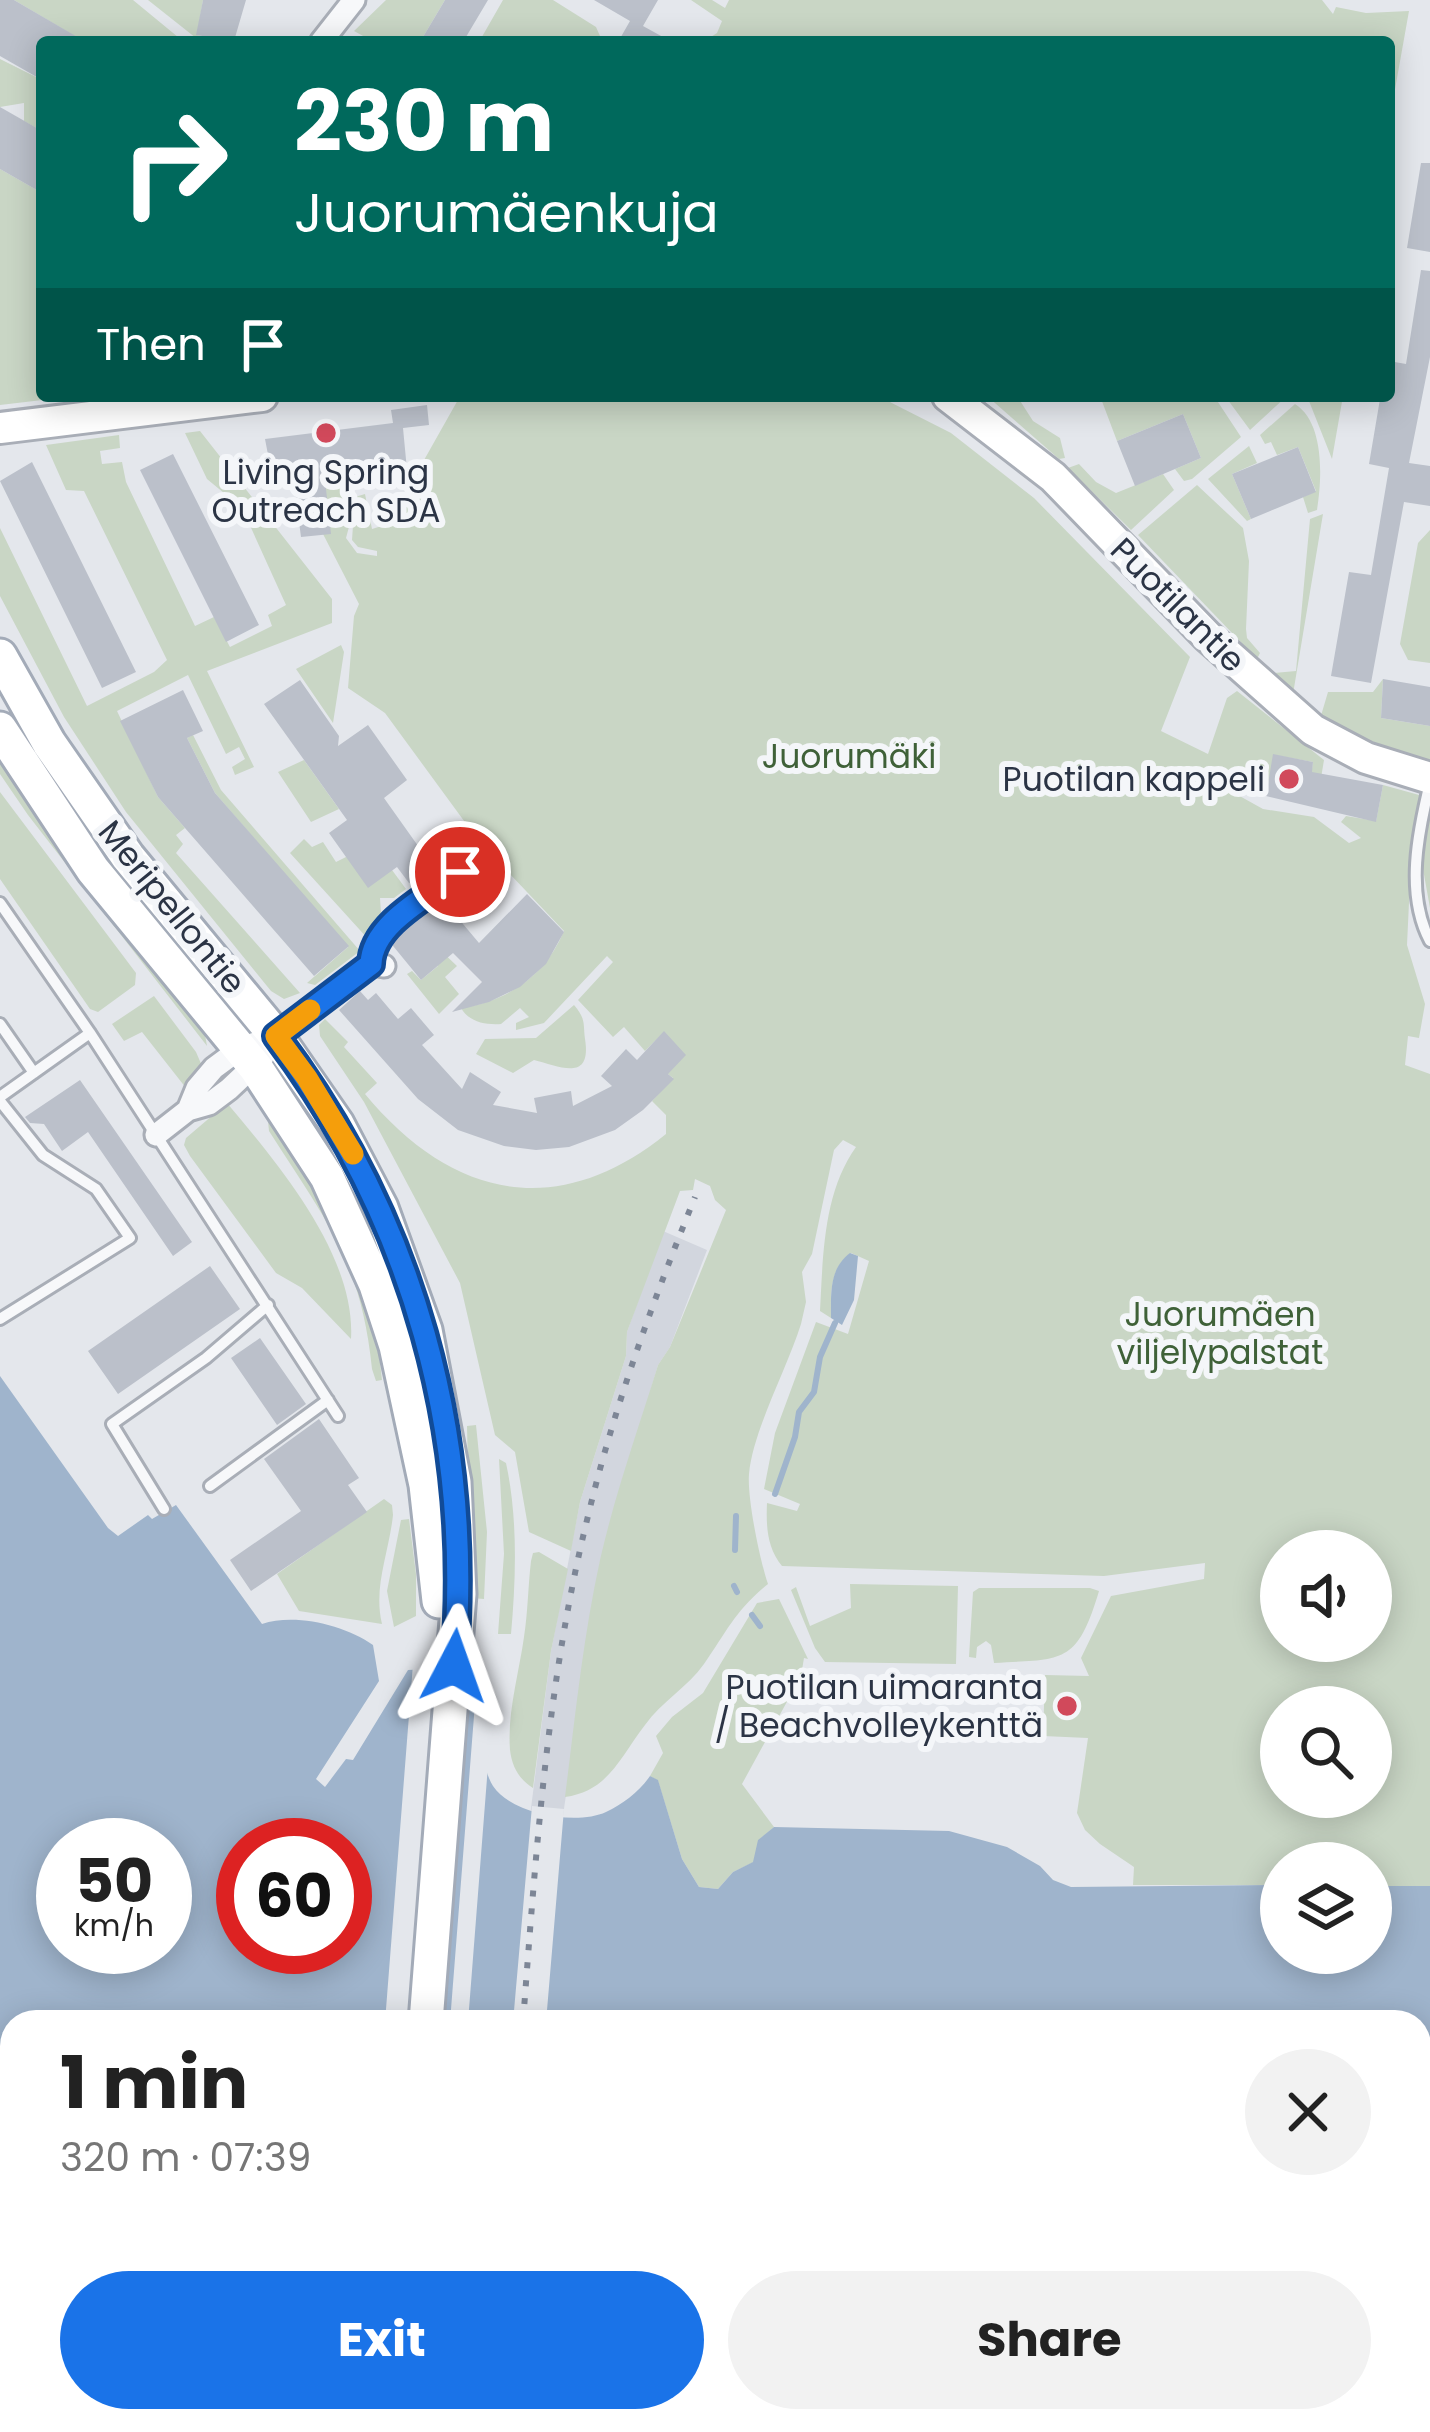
<!DOCTYPE html>
<meta charset="utf-8">
<style>
:root{--surface:#fff;--page:#f2f2f2;--text:#222;--muted:#767676;--accent:#1a73e8}
body{margin:0;font-family:Poppins,sans-serif;background:var(--page);color:var(--text);height:100vh;display:flex;flex-direction:column;font-size:45px;white-space:nowrap}
*{box-sizing:border-box;margin:0}
p{font-size:39px;color:var(--muted)}
.icon{flex:none;width:66px;height:66px;fill:none;stroke:currentColor;stroke-width:2;stroke-linecap:round;stroke-linejoin:round}
.map{position:relative;flex:1;overflow:hidden}
.sheet{position:absolute;left:0px;top:2010px;width:1431px;height:423px;display:flex;flex-direction:column;background:var(--surface);border-radius:36px 36px 0 0;box-shadow:0 6px 30px #0003}
.sheet>*{flex:none}
.guide{position:absolute;left:36px;top:36px;width:1359px;height:366px;border-radius:12px;box-shadow:0 6px 30px #0003;background:#00695c;color:#fff;overflow:hidden}
.tools{position:absolute;left:1260px;top:1530px;display:grid;gap:24px}
.tools a{display:grid;place-items:center;width:132px;height:132px;border-radius:50%;background:var(--surface);box-shadow:0 6px 30px #0003;font-size:60px}
.speed{position:absolute;left:36px;top:1818px;display:flex;gap:24px;font-size:60px;font-weight:700;text-align:center}
.speed>*{display:grid;place-content:center;width:156px;height:156px;border-radius:50%;background:var(--surface);box-shadow:0 6px 30px #0003;line-height:1}
.speed small{font-size:30px;font-weight:400}
.speed .limit{border:18px solid #d22;background:#fff;color:#111}
.pin{position:absolute;display:grid;place-items:center;width:102px;height:102px;color:#fff;margin:-51px;border:6px solid #fff;border-radius:50%;box-shadow:0 3px 12px #0007}
.me{position:absolute;width:132px;margin:-66px;rotate:4deg;stroke-linejoin:round;filter:drop-shadow(0 0 9px #0008)}
.turn{display:flex;align-items:center;gap:42px;height:252px;padding:0 60px;font-size:54px}
.turn .icon{width:156px;height:156px;stroke-width:2.5}
.turn b{display:block;font-size:84px;line-height:102px}
.then{display:flex;align-items:center;height:114px;padding:0 60px;background:#0003;gap:24px;font-size:45px}
.round{display:grid;place-items:center;flex:none;width:126px;height:126px;border-radius:63px;background:var(--page)}
.head{display:flex;align-items:center;justify-content:space-between;height:204px;padding:0 60px}
h1{font-size:72px;font-weight:700;line-height:90px}
.button{display:flex;gap:24px;margin-top:auto;padding:24px 60px}
.button a{flex:1;height:138px;border-radius:72px;background:var(--accent);color:#fff;font-size:48px;font-weight:700;line-height:138px;text-align:center}
.button a+a{background:var(--page);color:var(--text)}
.map>svg:first-child{display:block}
.built{fill:#d2d6de}
.green{fill:#c9d6c5;fill-rule:evenodd}
.water{fill:#9fb4cc;fill-rule:evenodd}
.pier{fill:#e4e7ec}
.lines{fill:none;stroke-linecap:round;stroke-linejoin:round}
.stream{stroke:#9fb4cc;stroke-width:6}
.building{fill:#bbc0ca}
.lane-casing{stroke:#a9aeb7;stroke-width:16}
.street-casing{stroke:#a9aeb7;stroke-width:27}
.secondary-casing{stroke:#a9aeb7;stroke-width:36}
.primary-casing{stroke:#a3abb8;stroke-width:39}
.lane{stroke:#f7f8fa;stroke-width:10}
.street{stroke:#f7f8fa;stroke-width:21}
.secondary{stroke:#fff;stroke-width:30}
.primary{stroke:#fff;stroke-width:33}
.rail{stroke:#7d8696;stroke-width:6;stroke-dasharray:6 12;stroke-linecap:butt}
.route-casing{stroke:#114b97;stroke-width:30}
.route{stroke:#1a73e8;stroke-width:21}
.slow{stroke:#f59e0b;stroke-width:21}
.poi-dot{fill:#d1495b;stroke:#f4f6f9;stroke-width:4.5}
.labels{text-anchor:middle;dominant-baseline:central;stroke-width:12;stroke-linejoin:round;paint-order:stroke}
.poi-label{font-size:33px;fill:#2b3445;stroke:#f4f6f9;text-anchor:end}
.street-label{font-size:33px;fill:#2b3445;stroke:#f4f6f9}
.park-label{font-size:33px;fill:#3f6138;stroke:#f4f6f9}
</style>
<div class="map">
<svg width="1430" height="2432" viewBox="0 0 1430 2432">
<rect width="100%" height="100%" fill="#e4e7ec"/>
<path class="built" d="M663 1231 707 1250 670 1347 658 1365 600 1562 559 1843 513 2022 529 1824 551 1651 580 1502 626 1356 627 1332Z"/>
<path class="green" d="M14 0H133L184 42H85Z
M148 0H203L197 35 234 42H201Z
M386 0H445L420 42H374L354 31Z
M503 0H553L596 27 600 36 596 42H479Z
M691 0H712L725 8 729 0H1322L1333 14 1336 7 1366 13 1409 11 1389 123V42H703L717 33 722 21Z
M0 59 42 80V131L24 121V103L0 107Z
M0 169 42 193V396L51 399 0 405Z
M474 396 880 397 951 433 1034 498 1190 657 1161 731 1208 754 1227 698 1237 691 1324 760 1321 778 1311 776 1313 762 1274 755 1266 796 1231 775 1227 789 1263 809 1314 817 1349 843 1361 838 1341 822 1346 816 1376 821 1383 785 1430 798V908L1423 869 1410 881 1407 945 1425 1004 1419 1038 1408 1036 1405 1065 1430 1074V1886H1371V1863H1281V1885H1133L1134 1867 1100 1844 1085 1830 1077 1813 1088 1738 1043 1736 1045 1675 1089 1676 1081 1658 1111 1596 1204 1579 1205 1563 1104 1576 782 1566C767 1548 766 1526 767 1503L797 1511 800 1504 764 1489 775 1433 816 1322 848 1334 869 1261 851 1253C829 1269 831 1293 831 1318L820 1311C823 1257 823 1193 856 1147L843 1140 834 1150 812 1254 802 1272 806 1302 801 1324C787 1369 753 1430 749 1474 747 1498 760 1561 768 1584 734 1612 728 1630 704 1664 688 1687 661 1702 645 1725 620 1757 609 1791 565 1797 575 1718 583 1638 600 1560 615 1494 638 1430 658 1365L670 1347 726 1210 715 1200 710 1186 695 1179 693 1190 680 1191 627 1332 626 1356 580 1502 571 1551 529 1532 515 1452 495 1435 460 1283 364 1102 320 1036 319 1025 325 1019 348 1042 344 1047 377 1083 365 1094C451 1198 557 1222 666 1134V1115L652 1101 673 1078 668 1074 664 1032 645 1051 624 1027 613 1037 578 1000 613 962 607 956 544 1023 516 1030V1023L529 1017 520 1008 501 1024C485 1025 469 1022 461 1008 508 1001 545 976 564 931L506 870 499 873 500 888 481 867 502 850 494 841 437 886 440 876 478 840 385 713 348 688 354 616 359 604 323 534 325 481 336 479 337 486 348 485 353 512 346 538 357 553 377 556V551L358 547 352 540 355 497 365 494 372 529 388 524 459 398ZM1281 1551H1371V1641H1281ZM1281 1707H1371V1797H1281Z
M987 396H1017L1033 421 1060 438 1065 458 1059 459Z
M1100 396H1124L1140 402 1152 396H1214L1241 437 1192 479 1184 481 1175 469 1201 458 1183 414 1117 441Z
M1225 396H1287L1250 430Z
M1307 396H1343L1332 459Z
M1295 404C1325 423 1322 479 1317 510L1308 513 1303 497 1316 491 1298 447 1277 455 1271 442 1265 444 1260 435Z
M200 431 332 599V623L207 671 254 767 235 775 232 767 245 759 239 747 226 754 188 675 117 711 158 797 185 828 176 835 183 844 176 853 300 993 284 999 271 991 126 812 64 717 0 596V528L87 706 154 672 167 660 84 491 66 490 46 445 119 435 120 448 100 451 102 464 122 462 126 482 195 626 214 617 230 647 272 626 268 615 286 605 242 508 207 479 185 433Z
M1249 446 1257 463 1232 474 1251 519 1247 521 1208 479Z
M1079 464 1096 482 1116 493 1163 474 1174 490 1131 530 1068 468Z
M1197 485 1243 528 1249 561 1246 629 1247 638 1260 653 1257 659 1138 535Z
M1323 514 1293 694 1274 673 1296 671 1310 519Z
M1430 530V663L1408 660 1400 644 1418 543Z
M341 645 344 652 333 723 296 669Z
M1383 679 1381 718 1430 726V762L1356 739 1320 719 1328 692H1373Z
M193 735 221 790 360 951 315 985 307 983 348 947 215 793 187 738Z
M0 758 76 873 204 1029 207 1046 28 815 0 774Z
M304 760 339 809 311 822 278 772Z
M0 792 136 973 135 985 98 1012 90 1009 0 879Z
M304 839 312 847 323 842 336 862 346 857 392 870 406 889 394 898H380L382 928 369 940 290 853Z
M438 948 457 966 445 977 459 994 439 1014 407 974 412 971 421 980 438 966Z
M154 996 196 1052 202 1066 186 1088 142 1032 124 1041 112 1024Z
M574 1005C586 1019 583 1023 585 1039 592 1083 559 1066 534 1060L513 1073 476 1054 485 1039 536 1038Z
M227 1103C277 1163 356 1255 351 1339L302 1288 276 1273 190 1156 184 1145 186 1138Z
M274 1114 328 1202 376 1328 382 1380 376 1381 372 1369C361 1260 325 1219 269 1131L268 1121Z
M476 1425 487 1532 484 1599 471 1598 467 1426Z
M499 1459 506 1463C518 1518 516 1579 511 1634H498L504 1554Z
M384 1499 392 1505 393 1515C389 1553 373 1587 382 1624L299 1611 277 1574Z
M409 1519 416 1574V1616L394 1627 387 1591 401 1520Z
M539 1552 568 1569 551 1651 533 1788C519 1779 512 1767 510 1750 507 1713 519 1673 524 1637 528 1612 528 1586 531 1561L533 1553Z
M850 1584 958 1586 956 1664 825 1662 815 1648 791 1590 796 1587 810 1626 851 1608Z
M979 1588H1090L1099 1591C1077 1665 1063 1659 994 1663L991 1645 986 1641 977 1647 976 1658 969 1657 973 1592Z
M779 1599 808 1659 804 1658 801 1676 742 1784 774 1827 759 1840 754 1862 733 1872 718 1889 699 1887 682 1859 658 1781 650 1776 663 1753 656 1736 672 1717 703 1693 757 1603Z"/>
<path class="water" d="M850 1253 858 1256 854 1300 842 1325 831 1318C831 1293 829 1269 850 1253Z
M0 1376 108 1528 118 1536 148 1515 152 1519 176 1505 262 1624C295 1613 344 1625 373 1645L379 1681 316 1779 325 1787 346 1759 353 1760 408 1670 471 1667 478 1673C480 1702 478 1763 493 1786 511 1814 576 1826 606 1812 623 1804 639 1792 650 1776L658 1780 682 1859 699 1887 718 1889 733 1872 753 1862 758 1840 774 1827 949 1831 1007 1847 1040 1866 1053 1880 1071 1887 1281 1885V1953H1371V1886H1430V2432H0ZM63 1845H165V1947H63ZM243 1845H345V1947H243ZM12 2022H1419V2421H12Z"/>
<path class="pier" d="M467 1661 439 2022H385L413 1664Z
M478 1665 492 1681V1714L468 2022H450Z
M532 1806 564 1809 546 2022H513Z"/>
<g class="lines">
<path class="stream" d="M775 1494 795 1437 799 1412 814 1392 820 1357 835 1323
M735 1550 736 1516
M734 1586 737 1592
M752 1615 760 1626"/>
</g>
<path class="building" d="M0 0H14L86 42H42V80L0 56Z
M203 0H246L234 41 196 35Z
M445 0H488L463 42H420Z
M594 0H658L643 26 672 42H618L630 21Z
M0 107 42 131V193L0 169Z
M1421 163H1430V252L1407 248Z
M1421 270 1430 271V357L1409 463 1430 466V506L1404 502 1371 683 1331 676 1349 572 1371 575 1389 468 1369 464 1380 399 1389 396V361L1406 364Z
M427 405 429 425 403 428 407 470 325 480 331 534 301 537 294 484 274 486 265 439 393 423 391 410Z
M1183 414 1201 458 1135 486 1117 441Z
M1298 447 1316 492 1251 519 1232 474Z
M173 454 259 625 226 642 140 470Z
M32 462 136 672 102 688 0 481Z
M1383 679 1430 687V726L1381 718Z
M300 680 339 736 338 746 368 725 407 780 384 798 433 867 409 883 397 867 368 888 329 833 347 820 264 704Z
M183 690 203 731 187 738 215 793 349 946 314 976 158 797 120 721Z
M1273 754 1313 762 1312 772 1383 785 1376 822 1266 796Z
M459 885 473 904 458 918 479 943 527 894 564 932 546 964 520 987 489 1002 452 1012 482 982 453 953 421 980 389 941 407 922Z
M360 991 368 1000 376 993 398 1019 411 1008 434 1035 422 1045 462 1089 470 1072 501 1092 493 1105 537 1113 534 1098 571 1091 573 1106 612 1086 601 1076 626 1049 637 1060 664 1031 686 1055 668 1074 674 1079 643 1110 615 1130 569 1147 536 1150 504 1146 458 1130 418 1099 339 1010Z
M80 1080 192 1242 173 1256 88 1132 62 1151 44 1124 30 1123 25 1117Z
M210 1266 240 1309 118 1394 88 1351Z
M260 1338 306 1404 277 1425 231 1358Z
M319 1419 359 1478 348 1485 367 1512 251 1591 230 1560 301 1511 264 1459Z"/>
<g class="lines">
<g class="lane-casing">
<path id="lane" d="M1430 783C1418 832 1405 894 1430 941
M0 903 90 1033 338 1416
M371 964C372 923 430 895 460 872
M0 1024 34 1073
M0 1097 90 1033
M0 1101 43 1155 96 1189 130 1238 0 1319
M210 1486 328 1400
M164 1509 112 1424 206 1358 268 1305"/>
</g>
<g class="street-casing">
<path id="street" d="M321 42 354 0
M188 1110 197 1088 214 1068 241 1048 276 1036 371 964 384 966
M156 1135 188 1110 209 1104 229 1089 263 1057"/>
</g>
<g class="secondary-casing">
<path id="secondary" d="M948 396 1053 477 1207 636 1313 730 1366 758 1430 778
M0 428 262 396"/>
</g>
<g class="primary-casing">
<path id="primary" d="M0 656 49 743 128 857 276 1036 337 1124 381 1208 425 1330 454 1482 459 1594 426 2022
M0 729 93 870 256 1068 327 1177 376 1285 396 1346 426 1485 439 1601
M374 2432 375 2421"/>
</g>
<use href="#lane" class="lane"/>
<use href="#street" class="street"/>
<use href="#secondary" class="secondary"/>
<use href="#primary" class="primary"/>
<path class="rail" d="M523 2022C536 1853 547 1681 588 1516 614 1407 653 1301 695 1197
M491 2432V2421"/>
</g>
<g class="lines">
<g class="route-casing">
<path id="route" d="M454 1666C474 1438 414 1219 276 1036L371 964C372 923 431 895 460 872"/>
</g>
<use href="#route" class="route"/>
<path class="slow" d="M310 1010 276 1036 307 1078 353 1154"/>
</g>
<g class="poi-dot">
<circle cx="326" cy="433" r="12"/>
<circle cx="1289" cy="779" r="12"/>
<circle cx="1067" cy="1706" r="12"/>
</g>
<g class="labels">
<g class="poi-label">
<text x="326" y="472" text-anchor="middle">Living Spring<tspan x="326" dy="38">Outreach SDA</tspan></text>
<text x="1265" y="779">Puotilan kappeli</text>
<text x="1043" y="1687">Puotilan uimaranta<tspan x="1043" dy="38">/ Beachvolleykenttä</tspan></text>
</g>
<g class="street-label">
<text transform="translate(1178 605) rotate(45)">Puotilantie</text>
<text transform="translate(172 907) rotate(51)">Meripellontie</text>
</g>
<g class="park-label">
<text x="849" y="756">Juorumäki</text>
<text x="1220" y="1314">Juorumäen<tspan x="1220" dy="38">viljelypalstat</tspan></text>
</g>
</g>
</svg>
<div class="tools">
<a><svg class="icon" aria-label="sound" viewBox="0 0 24 24"><path d="M4 9h4l5-4v14l-5-4H4zM17 9q2 3 0 6"/></svg></a>
<a><svg class="icon" aria-label="search" viewBox="0 0 24 24"><circle cx="10" cy="10" r="6"/><path d="M15 15l6 6"/></svg></a>
<a><svg class="icon" aria-label="layers" viewBox="0 0 24 24"><path d="M12 4l9 5-9 5-9-5zM3 14l9 5 9-5"/></svg></a>
</div>
<div class="speed"><div>50<small>km/h</small></div><div class="limit">60</div></div>
<div class="pin" style="left:460px;top:872px;background:#d93025"><svg class="icon" aria-label="arrive" viewBox="0 0 24 24"><path d="M6 21V4h12l-3 4 3 4H6"/></svg></div>
<svg class="me" style="left:454px;top:1666px" viewBox="-20 -20 40 40"><path d="M0-17L14 15 0 8-14 15z" fill="#1a73e8" stroke="#fff" stroke-width="4"/></svg>
<div class="guide">
<div class="turn"><svg class="icon" aria-label="right" viewBox="0 0 24 24"><path d="M7 20v-9h11M14 6l5 5-5 5"/></svg><div><b>230 m</b>Juorumäenkuja</div></div>
<div class="then">Then<svg class="icon" aria-label="arrive" viewBox="0 0 24 24"><path d="M6 21V4h12l-3 4 3 4H6"/></svg></div>
</div>
<section class="sheet">
<div class="head"><div><h1>1 min</h1><p>320 m · 07:39</p></div><a class="round"><svg class="icon" aria-label="close" viewBox="0 0 24 24"><path d="M6 6l12 12M18 6L6 18"/></svg></a></div>
<div class="button"><a>Exit</a><a>Share</a></div>
</section>
</div>
